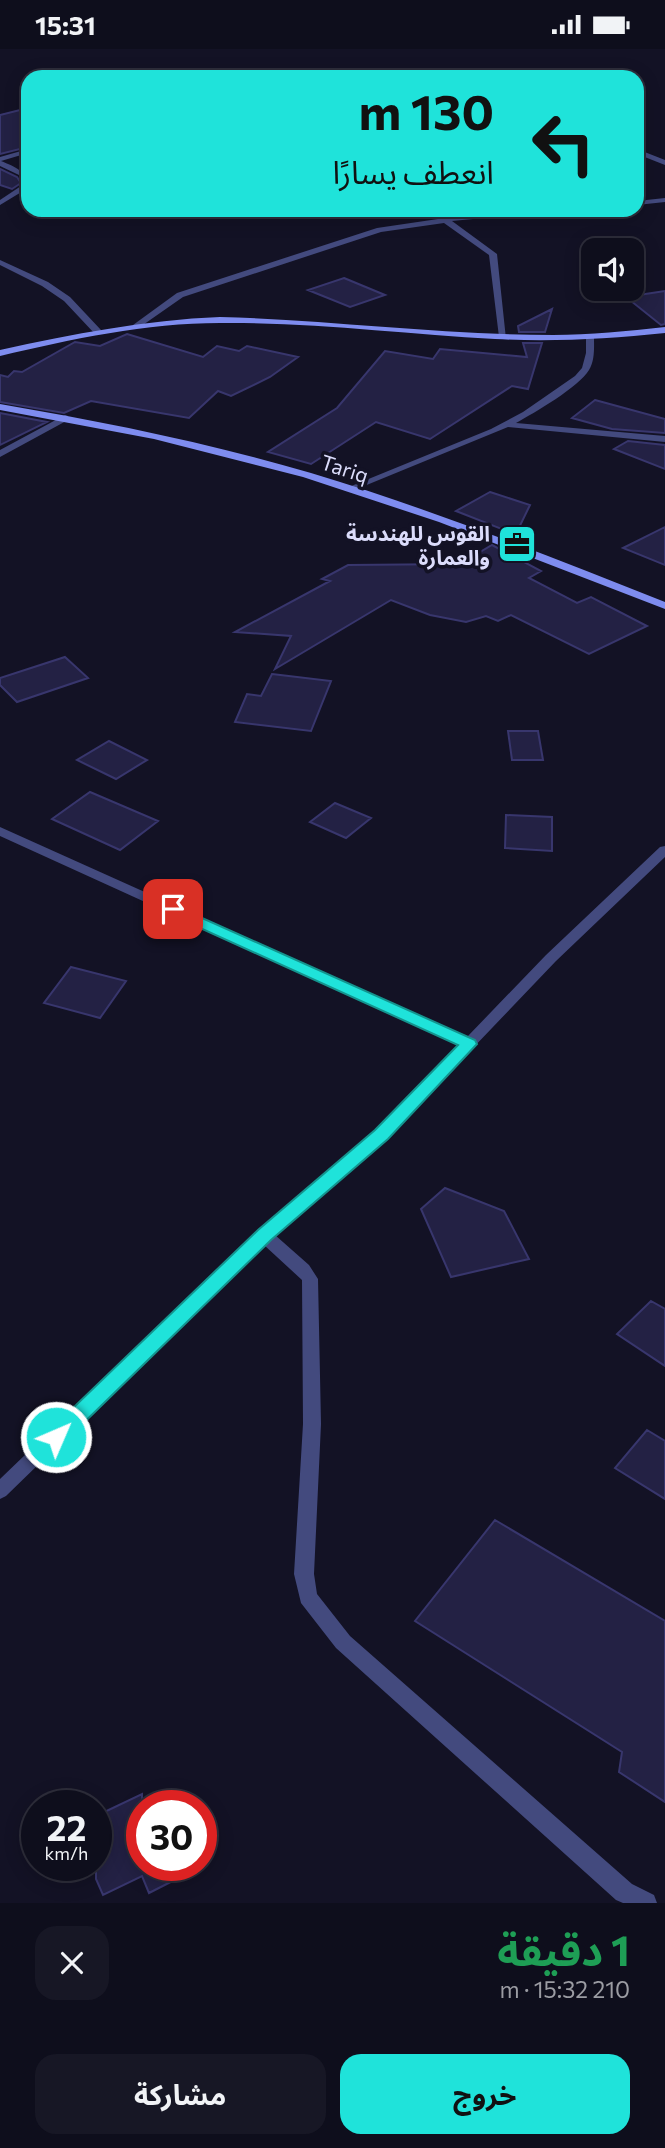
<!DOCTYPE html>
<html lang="ar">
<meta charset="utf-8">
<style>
:root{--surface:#0e0e1c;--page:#171725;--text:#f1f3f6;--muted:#9b9ca3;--line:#2e2e3b;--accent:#1fe3da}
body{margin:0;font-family:Commissioner,"Noto Sans Arabic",sans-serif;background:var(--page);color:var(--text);direction:rtl;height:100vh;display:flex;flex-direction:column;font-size:26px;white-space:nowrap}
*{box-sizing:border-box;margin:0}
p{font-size:23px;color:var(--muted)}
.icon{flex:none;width:38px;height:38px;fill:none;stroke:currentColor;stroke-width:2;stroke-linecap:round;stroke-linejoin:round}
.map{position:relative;height:1854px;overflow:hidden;direction:ltr}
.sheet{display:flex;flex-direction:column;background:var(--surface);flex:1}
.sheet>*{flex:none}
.banner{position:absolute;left:21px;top:21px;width:623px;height:147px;border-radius:21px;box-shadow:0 4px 18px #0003,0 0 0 2px var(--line);direction:rtl;background:#1fe3da;color:#111;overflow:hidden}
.fabs{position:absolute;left:581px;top:189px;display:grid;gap:14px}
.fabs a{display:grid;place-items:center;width:63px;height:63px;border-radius:14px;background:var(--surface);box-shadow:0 4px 18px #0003,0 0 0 2px var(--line);font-size:35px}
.speed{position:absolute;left:21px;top:1741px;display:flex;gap:14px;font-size:35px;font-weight:700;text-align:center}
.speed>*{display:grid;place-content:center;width:91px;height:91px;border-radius:50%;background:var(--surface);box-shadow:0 4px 18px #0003,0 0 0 2px var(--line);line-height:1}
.speed small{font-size:18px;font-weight:400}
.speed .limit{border:10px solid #d22;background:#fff;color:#111}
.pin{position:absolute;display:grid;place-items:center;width:60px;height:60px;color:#fff;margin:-30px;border-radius:14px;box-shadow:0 4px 10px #0006}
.me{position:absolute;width:77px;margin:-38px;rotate:45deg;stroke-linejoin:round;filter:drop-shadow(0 0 5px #0008)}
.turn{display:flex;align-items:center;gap:24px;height:147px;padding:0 35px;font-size:32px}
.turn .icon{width:91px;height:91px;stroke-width:2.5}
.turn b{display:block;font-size:49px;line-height:60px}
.round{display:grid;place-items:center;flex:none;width:74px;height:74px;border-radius:21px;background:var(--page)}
.head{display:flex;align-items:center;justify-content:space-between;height:119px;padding:0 35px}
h1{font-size:42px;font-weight:700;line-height:52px;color:#1e9e55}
.action{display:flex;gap:14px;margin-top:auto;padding:14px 35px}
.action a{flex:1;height:80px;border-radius:21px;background:var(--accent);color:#111;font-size:28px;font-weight:700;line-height:80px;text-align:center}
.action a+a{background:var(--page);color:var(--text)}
.status{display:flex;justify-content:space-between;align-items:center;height:49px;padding:0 35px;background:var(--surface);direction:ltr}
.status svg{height:19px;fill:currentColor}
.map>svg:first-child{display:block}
.building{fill:#232144;stroke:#38366d;stroke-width:2}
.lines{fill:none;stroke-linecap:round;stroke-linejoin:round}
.street{fill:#434a7e;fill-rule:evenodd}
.secondary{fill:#7e8cef;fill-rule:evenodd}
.route{fill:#1fe3da;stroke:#14948e;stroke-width:2}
.labels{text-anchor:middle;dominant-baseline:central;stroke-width:7;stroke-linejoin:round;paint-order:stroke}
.far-street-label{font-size:21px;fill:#dbdcfb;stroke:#131225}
.far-poi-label{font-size:21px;font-weight:bold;fill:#dbdcfb;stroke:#131225;text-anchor:end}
</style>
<div class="status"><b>15:31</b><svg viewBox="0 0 49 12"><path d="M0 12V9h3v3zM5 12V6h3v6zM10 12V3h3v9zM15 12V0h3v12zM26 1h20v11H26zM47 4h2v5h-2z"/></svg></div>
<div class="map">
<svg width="665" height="1854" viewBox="0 0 665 1854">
<rect width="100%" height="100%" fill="#131225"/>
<path class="building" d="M28 59V98L0 105V66Z
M0 120 17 128 21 134 12 140 0 136Z
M344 229 385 246 350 258 308 241Z
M665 242V275L661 276 626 248Z
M552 260 545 283H519L518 277Z
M127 285 203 308 217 297 239 302 247 297 298 308 270 328 231 347 218 342 189 369 91 352 64 364 0 353V326L8 328 14 322 22 323 75 293 100 297Z
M523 294H542L528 340 512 337 430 390 376 373 311 415 268 403 337 359 385 302 433 310 440 300 527 308Z
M595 351 665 370V384L612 380 572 369Z
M0 364 47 373 0 396Z
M628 392 665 396V420L614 400Z
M490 443 530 456 513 491 505 488 512 484 456 462Z
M665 478V516L623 499Z
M492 496 541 522 529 529 577 554 591 548 647 577 589 605 511 566 498 572 486 567 466 573 430 566 391 551 275 620 291 587 235 583 330 532 322 530 348 516 460 515Z
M65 608 88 629 17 653 0 636V629Z
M272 625 331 632 311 682 235 673 247 645 261 647Z
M508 682H538L543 711H512Z
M109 692 147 711 116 730 77 711Z
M90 743 158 772 120 801 52 770Z
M335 754 371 769 346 789 310 773Z
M506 766 552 768V802L505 799Z
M71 918 126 932 100 969 44 954Z
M445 1139 504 1162 529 1210 451 1228 421 1160Z
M651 1252 665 1260V1317L617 1285Z
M647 1381 665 1392V1450L615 1419Z
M495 1471 665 1572V1753L619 1723 622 1703 415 1572Z
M142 1745V1816H204L149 1844 142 1827 103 1846 96 1830V1767Z"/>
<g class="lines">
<path class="street" d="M28 100V104L1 112C15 118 28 122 28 139L0 156V151L24 135 19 126 0 117V108Z
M637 100 665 111V116L637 105Z
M665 149V153L637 156V152Z
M522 161H553L549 163 452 172 497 205 506 290 499 288 489 206 444 174 381 183 183 248 140 278 133 276 177 244 377 179 465 166Z
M0 211 48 233 70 248 101 281V285H95L64 252 42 237 0 216Z
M590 285 594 288C594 299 595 311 589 321 579 338 534 364 516 374L665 387V393L508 378 352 442 344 440 491 380 523 363 575 327 582 319 586 304V288Z
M65 366 68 367V371L0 408V401Z
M0 778 467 988 546 906 660 798 665 797V808L556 912 386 1090 275 1186 309 1216 318 1230 321 1375 314 1525 317 1545 350 1587 632 1835 654 1846 657 1854H623L616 1851 336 1599 301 1554 294 1525 303 1375 302 1231 264 1196 6 1447 0 1450V1430L258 1182 376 1082 459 996 0 787Z"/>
<path class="secondary" d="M220 268C331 271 442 286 553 286 590 286 628 282 665 278V284C608 290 552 293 495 290 404 285 312 273 220 274 146 274 72 290 0 307V301C73 285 145 271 220 268Z
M0 355C105 373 209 394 311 424 431 460 548 507 665 553V560L439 473 303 428 154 390 0 361Z"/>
</g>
<path class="route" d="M173 856 475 991 477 995 388 1090 271 1191 63 1394 56 1396 49 1394 46 1388 49 1382 258 1181 375 1081 458 996 167 864 165 860 167 857Z"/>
<defs>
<g id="office-square" transform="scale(2.0125)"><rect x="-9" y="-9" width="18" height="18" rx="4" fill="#1fe3da" stroke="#131225"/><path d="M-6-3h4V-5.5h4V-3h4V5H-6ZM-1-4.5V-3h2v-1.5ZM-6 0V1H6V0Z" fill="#111"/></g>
</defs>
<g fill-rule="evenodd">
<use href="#office-square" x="517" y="495"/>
</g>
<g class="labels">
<g class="far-street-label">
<text transform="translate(345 419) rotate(18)">Tariq</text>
</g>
<g class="far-poi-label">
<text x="490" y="483">القوس للهندسة<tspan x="490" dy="24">والعمارة</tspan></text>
</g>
</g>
</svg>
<div class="fabs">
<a><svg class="icon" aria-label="sound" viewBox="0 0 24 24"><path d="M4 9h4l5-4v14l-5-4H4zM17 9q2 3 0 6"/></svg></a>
</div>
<div class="speed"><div>22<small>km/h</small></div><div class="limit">30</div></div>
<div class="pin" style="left:173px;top:860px;background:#d93025"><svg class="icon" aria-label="arrive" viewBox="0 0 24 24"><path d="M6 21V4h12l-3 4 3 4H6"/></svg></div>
<svg class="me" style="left:56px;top:1388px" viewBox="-20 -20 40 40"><circle r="17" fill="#1fe3da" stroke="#fff" stroke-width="3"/><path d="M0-11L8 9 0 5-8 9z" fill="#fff"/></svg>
<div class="banner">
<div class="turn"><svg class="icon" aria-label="left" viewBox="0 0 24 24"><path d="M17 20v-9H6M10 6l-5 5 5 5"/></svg><div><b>130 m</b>انعطف يسارًا</div></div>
</div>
</div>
<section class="sheet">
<div class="head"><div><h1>1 دقيقة</h1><p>210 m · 15:32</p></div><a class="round"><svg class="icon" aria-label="close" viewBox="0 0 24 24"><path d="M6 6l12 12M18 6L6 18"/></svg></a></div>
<div class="action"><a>خروج</a><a>مشاركة</a></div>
</section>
